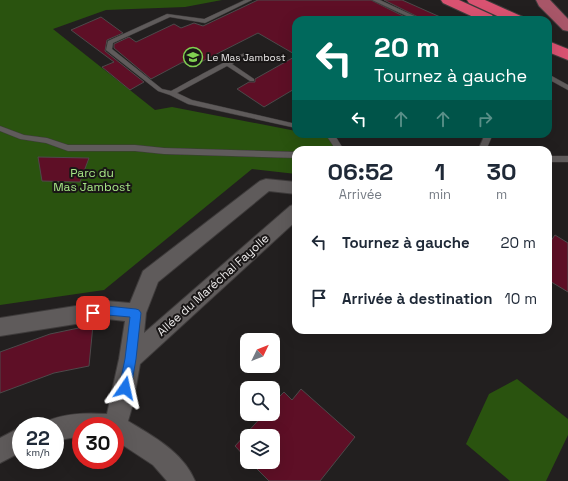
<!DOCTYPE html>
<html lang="fr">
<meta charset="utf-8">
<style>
:root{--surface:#fff;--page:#f2f2f3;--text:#1f2937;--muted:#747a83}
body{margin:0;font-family:"Space Grotesk",sans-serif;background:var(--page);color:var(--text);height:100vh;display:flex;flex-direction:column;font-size:15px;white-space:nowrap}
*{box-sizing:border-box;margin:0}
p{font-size:13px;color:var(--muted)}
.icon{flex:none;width:22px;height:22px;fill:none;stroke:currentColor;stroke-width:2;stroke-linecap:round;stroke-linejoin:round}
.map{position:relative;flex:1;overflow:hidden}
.sheet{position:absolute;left:292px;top:146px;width:260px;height:188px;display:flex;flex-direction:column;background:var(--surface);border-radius:12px;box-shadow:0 4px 16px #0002}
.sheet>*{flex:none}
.top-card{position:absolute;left:292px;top:16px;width:260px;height:122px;border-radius:12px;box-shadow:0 4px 16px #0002;background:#00695c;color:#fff;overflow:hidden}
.needle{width:26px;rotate:47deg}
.tools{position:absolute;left:240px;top:333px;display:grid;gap:8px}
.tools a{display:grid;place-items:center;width:40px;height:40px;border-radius:8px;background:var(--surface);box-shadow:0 4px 16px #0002;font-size:20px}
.speed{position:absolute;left:12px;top:417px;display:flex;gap:8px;font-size:20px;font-weight:700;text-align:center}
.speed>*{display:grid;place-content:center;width:52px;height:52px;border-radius:50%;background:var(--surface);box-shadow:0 4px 16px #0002;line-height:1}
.speed small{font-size:10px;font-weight:400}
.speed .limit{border:6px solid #d22;background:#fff;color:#111}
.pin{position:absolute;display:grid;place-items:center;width:34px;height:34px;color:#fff;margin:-17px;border-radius:8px;box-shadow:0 2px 6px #0006}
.me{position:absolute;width:44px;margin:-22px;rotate:11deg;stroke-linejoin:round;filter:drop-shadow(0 0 3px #0008)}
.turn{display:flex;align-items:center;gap:14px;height:84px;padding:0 16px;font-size:18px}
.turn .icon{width:52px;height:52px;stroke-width:2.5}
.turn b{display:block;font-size:28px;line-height:34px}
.lanes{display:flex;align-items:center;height:38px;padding:0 16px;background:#0003;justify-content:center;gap:20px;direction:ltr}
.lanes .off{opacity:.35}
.eta{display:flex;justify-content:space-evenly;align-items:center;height:68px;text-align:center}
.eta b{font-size:24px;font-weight:700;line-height:28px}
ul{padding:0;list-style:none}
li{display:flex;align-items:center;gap:12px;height:56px;padding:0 16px}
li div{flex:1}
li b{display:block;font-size:15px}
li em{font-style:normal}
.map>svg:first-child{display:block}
.green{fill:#2a530f}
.building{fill:#5e0f26;stroke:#4d494a}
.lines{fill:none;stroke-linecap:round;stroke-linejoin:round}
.lane-casing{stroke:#3e3b3b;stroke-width:1}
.street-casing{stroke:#3e3b3b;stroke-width:2}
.primary-casing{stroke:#3e3b3b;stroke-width:2}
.highway-casing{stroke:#3e3b3b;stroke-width:2}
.lane{fill:#5f5b5b;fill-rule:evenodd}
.street{fill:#5f5b5b;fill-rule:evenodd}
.primary{fill:#a85668;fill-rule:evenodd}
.highway{fill:#d95271;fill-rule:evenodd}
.route{fill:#1a73e8;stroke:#114b97}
.labels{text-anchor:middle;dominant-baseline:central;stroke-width:4;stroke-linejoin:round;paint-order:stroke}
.far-poi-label{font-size:10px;fill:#edebeb;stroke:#191616;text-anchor:start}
.park-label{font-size:12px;fill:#a7e686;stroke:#191616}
.street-label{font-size:12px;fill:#edebeb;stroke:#191616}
</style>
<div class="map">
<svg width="568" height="481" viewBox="0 0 568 481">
<rect width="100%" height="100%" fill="#221f1f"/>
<path class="green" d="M0 0H222L185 7 106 10 53 29 155 110 172 107 296 131V134L329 136 340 150H296V174L252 169 104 290 0 305Z
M517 379 568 419V435L546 481H510L466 444 489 394Z"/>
<path class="building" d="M258 0H371L411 20H296V55L258 33 191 67 183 62 151 79 114 48V44L129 37 136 42 174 24 181 28 194 23 203 26Z
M384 0H402L447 20H424Z
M101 17 123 33 107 40 105 51 144 82 130 90 102 67 114 62 71 30Z
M296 56V88L264 107 237 89 249 82H255V79Z
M38 157 89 158 80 182 42 181Z
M555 235 568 243V292L548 280V245Z
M93 325 89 366 54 373 0 393V352L50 334Z
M301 389 355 437 320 481H269L250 462H273V436H247V459L235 446 264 414H273V403L284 392 292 400Z"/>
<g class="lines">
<g class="lane-casing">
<path id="lane" d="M245 0H252L205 23 170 17 113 43 112 49 162 89 171 91C183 85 240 52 247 53V55L232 64 254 79V81H250L227 66 177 93 192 100 296 124V128L188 104 170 95 158 91 106 50 108 41 167 14 204 19Z
M372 0H380L423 20H415Z
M548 74 568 85V90L548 79Z
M0 126 24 135 47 138 68 145H135L164 148 296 152V158L164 154 135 151H68L46 143 20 139 0 131Z
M323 134H334L344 150H336L328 138Z
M485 134H493L486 150H478Z
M548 156H568V162H548Z"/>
</g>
<g class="street-casing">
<path id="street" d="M266 179 296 182V194L269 191 158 282 146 313 144 333 290 206 296 204V221L140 364 133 404 128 421C154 437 183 452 195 481H167L153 465 115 440V426H81V436L55 441V426H45L47 421C66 413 86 413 107 414L119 359 125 321 107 319 0 336V318L107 301 130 303 143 271 260 181Z
M21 427V452L0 463V438Z"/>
</g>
<g class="primary-casing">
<path id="primary" d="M536 0H550L568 19V31L563 30 539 6Z"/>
</g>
<g class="highway-casing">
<path id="highway" d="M441 0H459L492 15 494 18 493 20H480L443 3Z
M467 0H485L523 17 525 20H506L469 3Z
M548 41 568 49V60L548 52Z"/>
</g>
<use href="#lane" class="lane"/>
<use href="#street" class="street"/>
<use href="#primary" class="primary"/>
<use href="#highway" class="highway"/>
</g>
<path class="route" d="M107 306 136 309 139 310 141 313 136 359 131 388 129 392 125 394 121 392 119 388 125 359 130 317 107 315 93 317 89 316 88 313 89 309Z"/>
<defs>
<g id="school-ring" transform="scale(1)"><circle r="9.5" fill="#191616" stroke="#80d051" stroke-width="1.5"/><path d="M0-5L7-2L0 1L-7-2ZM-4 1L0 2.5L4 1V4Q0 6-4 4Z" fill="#80d051"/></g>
</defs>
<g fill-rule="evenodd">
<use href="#school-ring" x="193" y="57"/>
</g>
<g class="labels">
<g class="far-poi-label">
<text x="207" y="57">Le Mas Jambost</text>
</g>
<g class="park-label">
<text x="92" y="173">Parc du<tspan x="92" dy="14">Mas Jambost</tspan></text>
</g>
<g class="street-label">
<text transform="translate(213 285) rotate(-42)">Allée du Maréchal Fayolle</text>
</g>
</g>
</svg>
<div class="tools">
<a><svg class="needle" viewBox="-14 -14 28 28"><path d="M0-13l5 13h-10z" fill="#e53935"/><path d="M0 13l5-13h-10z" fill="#747a83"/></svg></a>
<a><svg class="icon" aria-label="search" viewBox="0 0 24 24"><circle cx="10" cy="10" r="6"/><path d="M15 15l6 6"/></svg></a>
<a><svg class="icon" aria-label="layers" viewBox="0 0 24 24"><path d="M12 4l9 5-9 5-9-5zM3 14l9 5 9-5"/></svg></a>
</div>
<div class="speed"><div>22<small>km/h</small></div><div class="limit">30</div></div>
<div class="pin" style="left:93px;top:313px;background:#d93025"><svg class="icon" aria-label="arrive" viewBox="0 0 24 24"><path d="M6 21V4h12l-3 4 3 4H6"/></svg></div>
<svg class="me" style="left:125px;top:388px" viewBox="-20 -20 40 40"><path d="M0-17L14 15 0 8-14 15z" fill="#1a73e8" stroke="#fff" stroke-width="4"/></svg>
<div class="top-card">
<div class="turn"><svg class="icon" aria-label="left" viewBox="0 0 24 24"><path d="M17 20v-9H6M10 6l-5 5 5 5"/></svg><div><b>20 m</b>Tournez à gauche</div></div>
<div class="lanes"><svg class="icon" aria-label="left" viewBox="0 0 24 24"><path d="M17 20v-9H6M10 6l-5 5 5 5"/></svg><svg class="icon off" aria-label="ahead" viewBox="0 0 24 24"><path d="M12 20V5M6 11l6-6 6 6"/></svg><svg class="icon off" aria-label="ahead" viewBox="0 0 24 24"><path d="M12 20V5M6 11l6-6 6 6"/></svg><svg class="icon off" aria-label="right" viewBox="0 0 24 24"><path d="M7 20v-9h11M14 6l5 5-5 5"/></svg></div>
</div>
<section class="sheet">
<div class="eta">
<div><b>06:52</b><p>Arrivée</p></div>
<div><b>1</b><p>min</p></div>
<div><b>30</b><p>m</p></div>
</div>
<ul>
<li><svg class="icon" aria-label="left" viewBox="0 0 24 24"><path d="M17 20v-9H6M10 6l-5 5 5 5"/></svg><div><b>Tournez à gauche</b></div><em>20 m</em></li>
<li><svg class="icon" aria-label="arrive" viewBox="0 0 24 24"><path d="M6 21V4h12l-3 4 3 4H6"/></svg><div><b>Arrivée à destination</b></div><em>10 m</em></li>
</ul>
</section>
</div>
